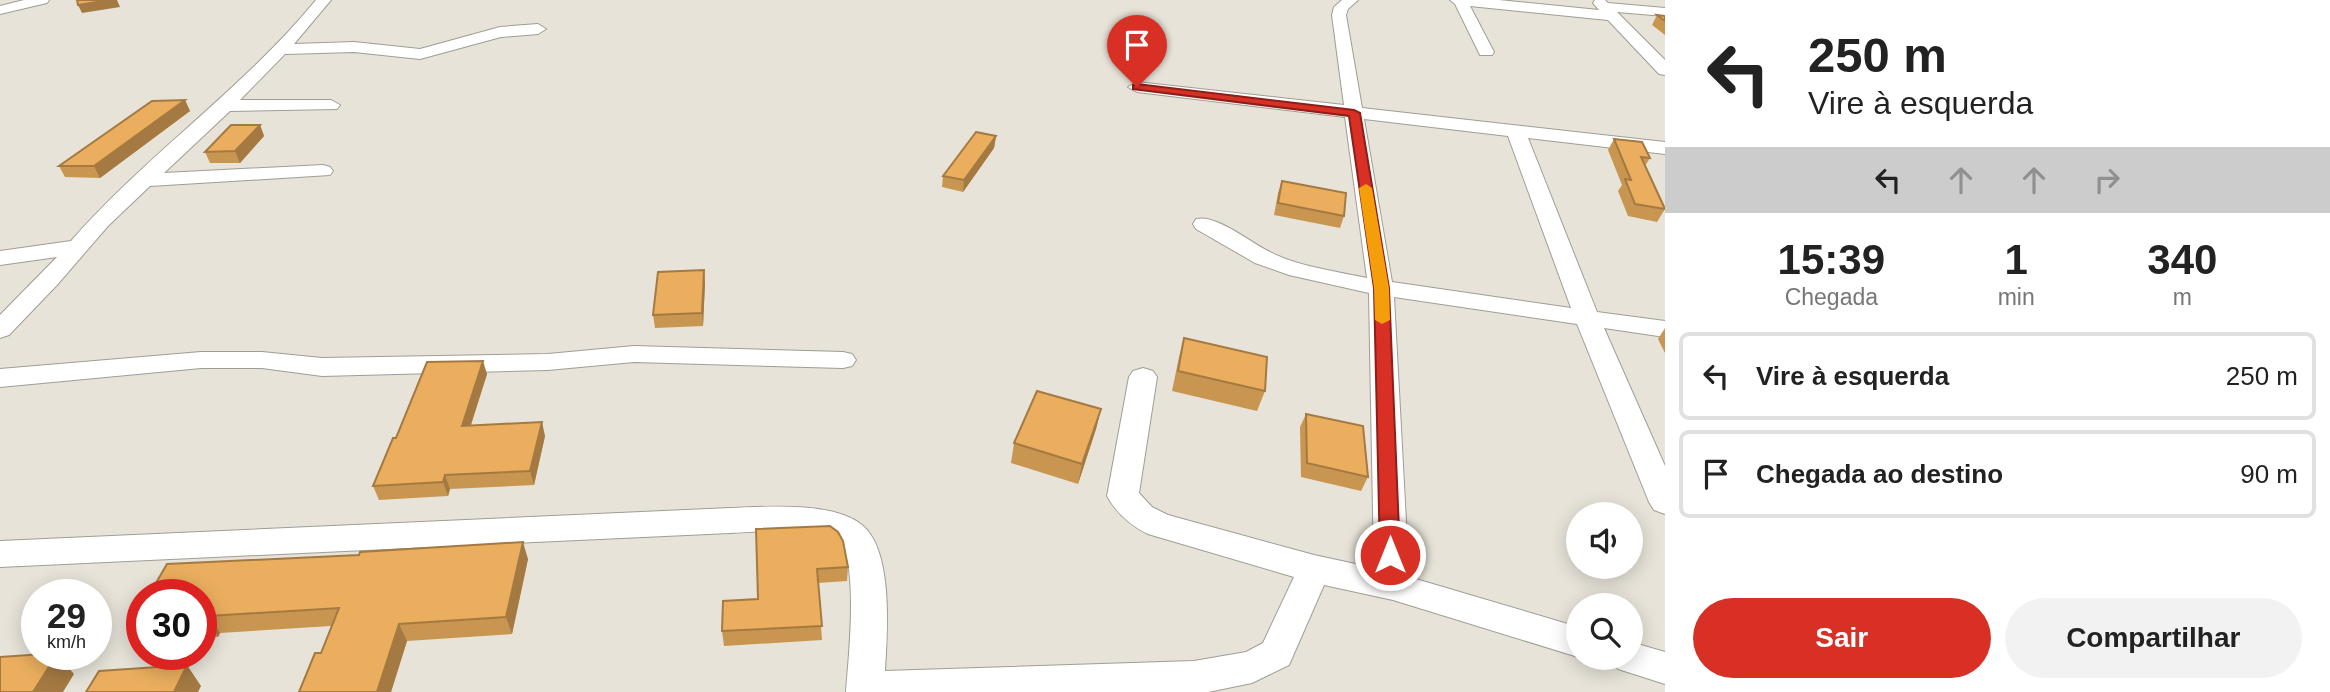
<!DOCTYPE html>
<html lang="pt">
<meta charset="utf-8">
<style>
:root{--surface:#fff;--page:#f2f2f2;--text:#222;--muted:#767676;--line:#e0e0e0;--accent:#d93025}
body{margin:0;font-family:Helvetica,sans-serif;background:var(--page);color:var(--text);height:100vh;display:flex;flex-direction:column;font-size:26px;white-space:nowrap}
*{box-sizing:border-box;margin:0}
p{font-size:23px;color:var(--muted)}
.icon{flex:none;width:38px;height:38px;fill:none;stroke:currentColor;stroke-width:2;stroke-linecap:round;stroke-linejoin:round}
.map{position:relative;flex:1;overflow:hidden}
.sheet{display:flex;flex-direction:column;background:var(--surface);width:665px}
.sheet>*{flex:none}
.hud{background:#fff;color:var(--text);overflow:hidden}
.fabs{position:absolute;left:1566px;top:502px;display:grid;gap:14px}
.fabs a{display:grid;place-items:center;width:77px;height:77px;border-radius:50%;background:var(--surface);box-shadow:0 4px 18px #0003;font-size:35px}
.speed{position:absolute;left:21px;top:579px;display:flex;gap:14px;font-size:35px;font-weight:700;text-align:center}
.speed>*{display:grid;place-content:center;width:91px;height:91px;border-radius:50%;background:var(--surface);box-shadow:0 4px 18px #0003;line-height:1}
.speed small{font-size:18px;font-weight:400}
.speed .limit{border:10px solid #d22;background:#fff;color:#111}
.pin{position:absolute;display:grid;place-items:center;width:60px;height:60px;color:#fff;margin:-72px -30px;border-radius:50% 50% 50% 0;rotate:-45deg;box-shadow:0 0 7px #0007}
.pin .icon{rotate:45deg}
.me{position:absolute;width:77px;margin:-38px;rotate:0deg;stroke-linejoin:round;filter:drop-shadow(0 0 5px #0008)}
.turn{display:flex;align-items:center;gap:24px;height:147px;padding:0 28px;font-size:32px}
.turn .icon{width:91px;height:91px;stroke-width:2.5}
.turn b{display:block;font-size:49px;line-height:60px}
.lanes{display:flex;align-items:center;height:66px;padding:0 28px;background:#0003;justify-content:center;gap:35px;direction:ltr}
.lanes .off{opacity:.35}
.eta{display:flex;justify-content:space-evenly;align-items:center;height:119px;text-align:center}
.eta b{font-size:42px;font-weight:600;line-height:49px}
.cta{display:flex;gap:14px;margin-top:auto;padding:14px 28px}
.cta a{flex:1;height:80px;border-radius:42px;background:var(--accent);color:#fff;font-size:28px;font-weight:600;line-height:80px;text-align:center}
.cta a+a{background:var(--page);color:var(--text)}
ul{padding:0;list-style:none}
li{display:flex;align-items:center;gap:21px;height:88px;margin:0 14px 10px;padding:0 14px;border:4px solid var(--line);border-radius:10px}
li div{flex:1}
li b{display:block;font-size:26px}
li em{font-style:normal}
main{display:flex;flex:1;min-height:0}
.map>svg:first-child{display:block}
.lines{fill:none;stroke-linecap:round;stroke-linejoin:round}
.street-casing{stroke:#a09d94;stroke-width:2}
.street{fill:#fff;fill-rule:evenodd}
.wall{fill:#c99651}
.shaded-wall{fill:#a47a42}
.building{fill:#eaae5e;stroke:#a47a42;stroke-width:2}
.route{fill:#d93025;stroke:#8d1f18;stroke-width:2}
.slow{fill:#f59e0b}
</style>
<main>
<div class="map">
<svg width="1665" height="692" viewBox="0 0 1665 692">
<rect width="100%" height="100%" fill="#e7e3d9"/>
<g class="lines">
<g class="street-casing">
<path id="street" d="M24 0H49L47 3 0 14V6Z
M316 0H331L294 44 354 42 420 49 500 27 538 24 546 29 538 34 501 37 420 59 354 52 285 54 240 100H331L340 105 337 109 230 111 164 173 323 165 330 167 333 171 330 175 150 186 108 226 57 285 9 335 0 338V315L57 257 0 265V251L71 241C146 155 243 89 316 0Z
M1342 0H1358L1348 9 1346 15 1362 108 1665 142V154L1528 138 1597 312 1665 321V337L1604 328 1665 466V514L1654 510 1649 502 1577 324 1394 297 1409 577 1578 627V657L1393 600 1324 585 1289 665 1252 683 1208 692H846C848 664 859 563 840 544 822 525 755 532 730 533L0 567V541L730 508C765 507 833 501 862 525 894 551 887 634 885 671L1194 661 1246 652 1263 643 1294 577 1148 534C1130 525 1117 514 1107 496L1129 377 1133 371 1143 368 1153 371 1157 377 1139 493 1152 507 1168 515 1314 555 1374 568 1369 293 1289 275 1255 263 1196 229 1193 224 1196 219C1216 214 1250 242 1268 251 1298 267 1335 271 1367 278L1345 117 1137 92 1128 87 1137 82 1344 105 1332 15 1334 7ZM1364 119 1508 136 1571 308 1392 282Z
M1450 0H1499L1599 10 1593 3 1595 0H1605L1608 3 1665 8V16L1617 12 1665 60V75L1659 74 1608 20 1470 6 1494 52 1492 55H1480L1455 4Z
M634 346 843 352 852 354 856 360 852 366 843 368 634 362 548 370 322 376 262 368H201L0 387V369L201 352H262L322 358 548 354Z
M1631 642 1665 652V684L1618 669 1612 658H1631Z"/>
</g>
<use href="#street" class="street"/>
</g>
<path class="wall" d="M1657 15 1665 16V35L1652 25Z
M185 100 190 111 100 178 65 177 59 166Z
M260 125 264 136 240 163H210L205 152Z
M996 136 994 148 963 192 942 187 943 176Z
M1614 139 1650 158 1645 166 1665 209 1657 222 1628 216 1618 191 1622 185 1608 150Z
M1282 181 1344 216 1340 228 1274 215 1278 193Z
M705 283 703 326 655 328 653 315Z
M1665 328V353L1658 339Z
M1184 338 1265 391 1257 411 1172 391 1179 357Z
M487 374 471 425 545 436 534 485 450 489 448 496 379 500 373 486 396 438Z
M1101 409 1096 429 1078 484 1011 463 1014 443Z
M1306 414 1368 477 1361 491 1301 477 1300 427Z
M838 532 848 567 847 581 818 583 822 640 724 646 722 631 758 599Z
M528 559 512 634 407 641 391 692H299L321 653 331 626 220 633 218 637 201 638V595Z
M142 607V639L131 624Z"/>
<path class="shaded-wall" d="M109 0H117L120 7 82 13 78 5Z
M185 100 190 111 100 178 94 166Z
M260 125 264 136 240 163 235 151Z
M996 136 994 148 963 192 964 180Z
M704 270 705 283 703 326 702 313Z
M483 361 487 374 466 440 462 426Z
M1101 409 1096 429 1078 484 1082 464Z
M542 422 545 436 534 485 530 471Z
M445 475 450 489 448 496 443 482Z
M523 542 528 559 512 634 506 617Z
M209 616 220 633 218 637 207 620Z
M399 624 407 641 391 692H377Z
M57 654 74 674 63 692H33Z
M187 665 201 686 198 692H174Z"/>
<path class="building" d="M77 0H109L78 5Z
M1657 15 1665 16V21Z
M185 100 94 166H59L152 101Z
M231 125H260L235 151 205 152Z
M976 132 996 136 964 180 943 176Z
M1614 139 1642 142 1650 158 1641 157 1665 209 1635 204 1625 179 1631 180Z
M1282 181 1346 193 1344 216 1278 203Z
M704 270 702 313 653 315 658 272Z
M1184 338 1267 357 1265 391 1178 371Z
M483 361 462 426 542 422 530 471 445 475 443 482 373 486 393 438H396L427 362Z
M1037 391 1101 409 1082 464 1014 443Z
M1306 414 1363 426 1368 477 1307 463Z
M830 526 838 532 843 541 848 567 817 569 822 626 722 631 723 601 758 599 756 529Z
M523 542 506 617 399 624 377 692H299L315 653H321L339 608 209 616 207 620H201V595H149L167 564 359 555 360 552Z
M142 607V624H131Z
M44 654H57L33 692H0V657Z
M187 665 174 692H86L99 671Z"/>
<path class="route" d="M1137 84 1354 110 1360 113 1389 288 1400 555 1397 561 1390 563 1382 561 1380 555 1374 288 1349 116 1133 89V85Z"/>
<path class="slow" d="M1366 184 1372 188 1389 288 1390 320 1382 324 1375 320 1374 288 1359 188Z"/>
</svg>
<div class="fabs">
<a><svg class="icon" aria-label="sound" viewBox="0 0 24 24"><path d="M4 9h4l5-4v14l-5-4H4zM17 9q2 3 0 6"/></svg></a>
<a><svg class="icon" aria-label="search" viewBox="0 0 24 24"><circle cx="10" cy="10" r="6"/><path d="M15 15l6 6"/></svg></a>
</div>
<div class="speed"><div>29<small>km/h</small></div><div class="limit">30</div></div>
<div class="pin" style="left:1137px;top:87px;background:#d93025"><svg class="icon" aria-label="arrive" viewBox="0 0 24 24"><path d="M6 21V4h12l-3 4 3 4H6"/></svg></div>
<svg class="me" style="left:1390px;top:555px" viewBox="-20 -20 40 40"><circle r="17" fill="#d93025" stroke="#fff" stroke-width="3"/><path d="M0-11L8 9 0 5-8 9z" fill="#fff"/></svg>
</div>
<section class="sheet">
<div class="hud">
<div class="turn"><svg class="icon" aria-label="left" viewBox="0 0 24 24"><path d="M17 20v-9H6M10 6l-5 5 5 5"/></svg><div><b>250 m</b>Vire à esquerda</div></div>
<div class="lanes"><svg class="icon" aria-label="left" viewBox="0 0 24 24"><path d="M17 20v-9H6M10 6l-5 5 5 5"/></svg><svg class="icon off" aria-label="ahead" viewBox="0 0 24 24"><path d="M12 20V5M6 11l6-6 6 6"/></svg><svg class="icon off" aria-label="ahead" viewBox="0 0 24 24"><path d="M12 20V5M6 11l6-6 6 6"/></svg><svg class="icon off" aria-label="right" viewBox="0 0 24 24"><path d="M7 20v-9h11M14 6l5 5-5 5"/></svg></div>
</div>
<div class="eta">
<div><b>15:39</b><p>Chegada</p></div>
<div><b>1</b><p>min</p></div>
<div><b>340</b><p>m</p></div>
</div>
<ul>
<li><svg class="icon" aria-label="left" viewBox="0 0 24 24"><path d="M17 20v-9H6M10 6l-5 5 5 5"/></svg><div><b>Vire à esquerda</b></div><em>250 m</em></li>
<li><svg class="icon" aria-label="arrive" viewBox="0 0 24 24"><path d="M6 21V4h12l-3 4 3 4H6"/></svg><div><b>Chegada ao destino</b></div><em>90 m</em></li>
</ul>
<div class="cta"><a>Sair</a><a>Compartilhar</a></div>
</section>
</main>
